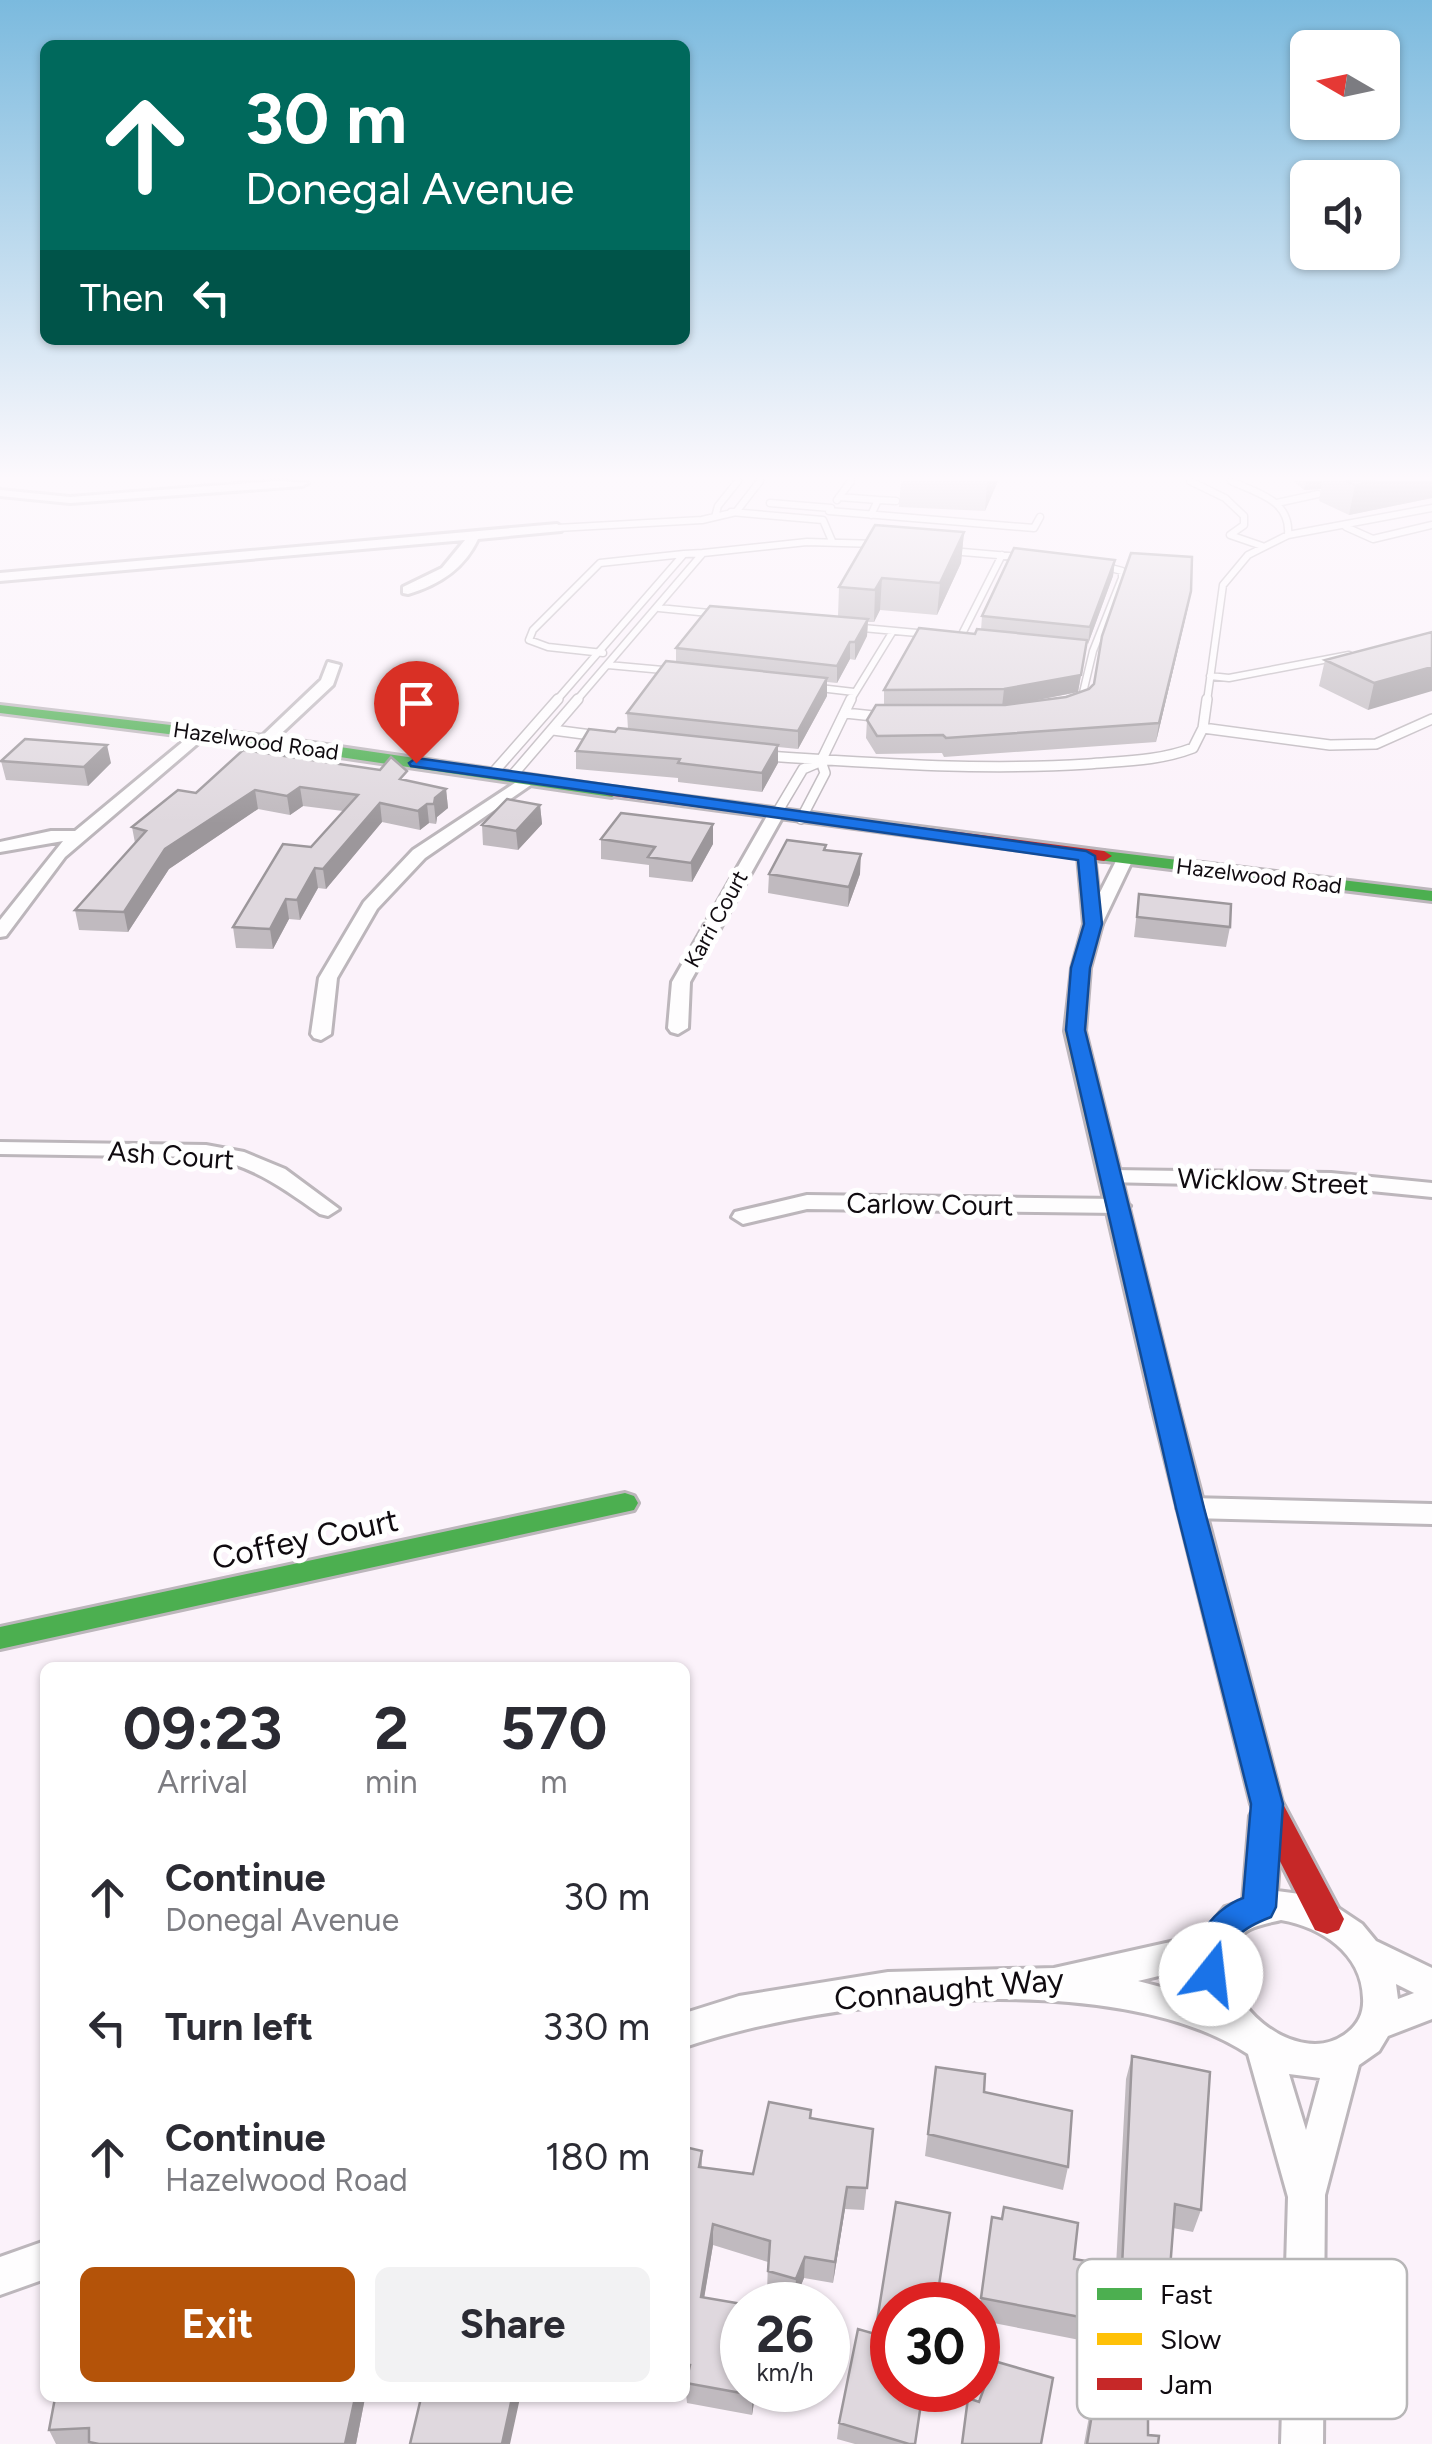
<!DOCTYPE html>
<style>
:root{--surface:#fff;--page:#f2f2f3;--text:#2b2b33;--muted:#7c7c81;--accent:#b45309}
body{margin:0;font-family:Figtree,sans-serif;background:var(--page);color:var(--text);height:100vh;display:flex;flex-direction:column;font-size:38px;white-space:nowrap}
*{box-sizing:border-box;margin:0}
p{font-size:32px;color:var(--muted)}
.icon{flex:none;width:55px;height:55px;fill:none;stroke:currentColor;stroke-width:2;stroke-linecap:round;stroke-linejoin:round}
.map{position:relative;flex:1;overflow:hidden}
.drawer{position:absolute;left:40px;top:1662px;width:650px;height:740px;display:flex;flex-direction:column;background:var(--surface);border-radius:15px;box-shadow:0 2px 8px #0004}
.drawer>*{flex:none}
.guide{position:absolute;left:40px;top:40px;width:650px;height:305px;border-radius:15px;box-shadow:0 2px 8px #0004;background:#00695c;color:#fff;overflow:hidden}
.needle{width:65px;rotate:279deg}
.controls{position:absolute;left:1290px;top:30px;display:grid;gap:20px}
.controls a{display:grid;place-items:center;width:110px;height:110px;border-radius:15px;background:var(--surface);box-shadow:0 2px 8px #0004;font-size:50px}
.speed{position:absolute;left:720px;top:2282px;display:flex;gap:20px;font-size:50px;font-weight:700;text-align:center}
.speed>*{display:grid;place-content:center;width:130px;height:130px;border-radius:50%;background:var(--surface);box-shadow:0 2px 8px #0004;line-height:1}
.speed small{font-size:25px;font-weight:400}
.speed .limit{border:15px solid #d22;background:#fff;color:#111}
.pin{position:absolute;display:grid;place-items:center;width:85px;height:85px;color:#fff;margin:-102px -42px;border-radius:50% 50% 50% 0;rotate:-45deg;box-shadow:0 0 10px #0007}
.pin .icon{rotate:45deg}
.me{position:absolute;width:110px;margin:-55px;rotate:16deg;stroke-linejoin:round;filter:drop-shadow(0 0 8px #0008)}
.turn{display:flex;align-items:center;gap:35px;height:210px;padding:0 40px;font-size:45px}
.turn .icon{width:130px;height:130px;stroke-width:2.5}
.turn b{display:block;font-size:70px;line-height:85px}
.then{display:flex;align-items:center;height:95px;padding:0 40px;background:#0003;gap:20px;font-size:38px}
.eta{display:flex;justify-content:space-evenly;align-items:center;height:170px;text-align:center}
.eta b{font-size:60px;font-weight:700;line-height:70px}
.action{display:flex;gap:20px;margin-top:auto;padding:20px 40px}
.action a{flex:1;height:115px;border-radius:15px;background:var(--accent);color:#fff;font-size:40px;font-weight:700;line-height:115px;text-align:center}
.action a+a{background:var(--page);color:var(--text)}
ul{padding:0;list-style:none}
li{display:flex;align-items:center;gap:30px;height:130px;padding:0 40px}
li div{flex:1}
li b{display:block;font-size:38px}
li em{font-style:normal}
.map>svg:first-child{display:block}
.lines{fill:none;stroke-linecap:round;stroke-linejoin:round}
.lane-far1-casing{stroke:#bcb6bb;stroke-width:9}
.lane-casing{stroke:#bcb6bb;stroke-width:12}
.street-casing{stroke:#bcb6bb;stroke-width:6}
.fast-casing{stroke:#bcb6bb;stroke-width:6}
.slow-casing{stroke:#bcb6bb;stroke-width:6}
.jam-casing{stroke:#bcb6bb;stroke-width:6}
.lane-far1{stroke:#fefdfe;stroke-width:6}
.lane{stroke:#fefdfe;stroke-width:9}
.street{fill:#fefdfe;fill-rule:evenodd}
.fast{fill:#4caf50;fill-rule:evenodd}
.slow{fill:#ffc107;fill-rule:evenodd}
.jam{fill:#c62828;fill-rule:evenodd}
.wall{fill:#c0babf}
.shaded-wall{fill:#9c979b}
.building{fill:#dfd8de;stroke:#9c979b;stroke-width:2.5}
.route{fill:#1a73e8;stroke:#114b97;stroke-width:2.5}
.labels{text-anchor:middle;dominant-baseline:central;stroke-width:10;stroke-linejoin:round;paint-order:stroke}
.far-street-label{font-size:22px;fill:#100b10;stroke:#fff}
.street-label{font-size:28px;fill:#100b10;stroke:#fff}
.near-street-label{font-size:32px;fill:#100b10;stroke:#fff}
.key{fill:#fff;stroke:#b7b6b7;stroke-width:2.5}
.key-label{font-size:28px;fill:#100b10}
</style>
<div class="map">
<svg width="1432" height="2444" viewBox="0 0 1432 2444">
<rect width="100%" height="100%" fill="#fbf2fa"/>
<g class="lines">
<g class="lane-far1-casing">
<path id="lane-far1" d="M1190 481 1225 498 1244 516V525L1230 535 1262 546
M839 497 878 500 871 515
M837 500 851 481
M878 500 896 501
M770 503 831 508
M1277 503 1318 494
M829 511 1034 528 1040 517
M731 512 823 520 832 541
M715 517 718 506 738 481
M1346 527 1373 539 1432 525
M557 528 702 520 736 512 760 481
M1288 535 1432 508
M951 551 1022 557
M659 608 719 614
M852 627 928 634
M961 636 1002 555
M603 653 548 647 529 640 533 630 600 563 684 554
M608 665 674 671
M1210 676 1229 678 1349 655
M811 687 854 692
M556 701 684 554 703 553
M576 701 703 553 807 542 878 544
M850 701 893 631
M1081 701 1093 651 1122 578V571L1100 565
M1207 701 1223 585 1248 555 1288 535C1291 500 1257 493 1231 481"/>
</g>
<g class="lane-casing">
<path id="lane" d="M845 713 883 717
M1203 728 1330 745 1376 744 1432 719
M553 730 599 736
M766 756C874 763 980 771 1088 764 1124 761 1159 761 1193 748L1203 728 1207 699
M492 774 558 699
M511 777 578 699
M775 816 803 769 817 763
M801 819 825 773 821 761 851 699"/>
</g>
<g class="street-casing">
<path id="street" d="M277 481 308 483 302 486 70 503 0 496V490L70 497Z
M557 524 563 528 561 531 478 539C464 569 439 585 408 594L403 593V587L442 568 465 540 0 581V573Z
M328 662 340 665 333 685 270 744H260V738L321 680Z
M197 730 210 733 65 857 6 936 0 937V920L63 841 0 852V842L51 831H75Z
M524 777 538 780 425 858 377 909 337 978 331 1034 321 1040 314 1038 311 1034 319 978 364 902 413 850Z
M775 811 783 816 690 982 688 1028 678 1034 671 1032 668 1028 672 982 767 816Z
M1124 856 1132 861 1102 924 1099 928H1087L1084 924 1116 861Z
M0 1142 206 1145 244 1152 285 1169 339 1209 328 1216 320 1214C281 1187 254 1166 206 1157L0 1154Z
M1113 1170 1331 1173 1432 1183V1197L1331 1187 1105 1182 1102 1177Z
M807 1195 1119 1199 1130 1206 1119 1213 807 1209 743 1224 732 1217 735 1212Z
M1190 1498 1432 1504V1524L1190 1518 1181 1515 1177 1508 1181 1501Z
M1266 1802 1277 1806 1282 1816 1277 1891 1300 1894 1338 1908 1362 1924 1376 1941 1432 1968V2019L1388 2036 1379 2051 1359 2065 1325 2195 1323 2444H1281L1288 2197 1248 2054C1116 1967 829 1998 685 2047V2013L739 1996 888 1972 1054 1968 1202 1935 1225 1907 1243 1901 1250 1816 1255 1806ZM1281 1920C1321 1927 1362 1953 1363 1998 1364 2012 1359 2023 1348 2032 1293 2078 1191 1979 1245 1932 1254 1925 1270 1923 1281 1920ZM1196 1967 1206 1999 1138 1981ZM1396 1984 1414 1993 1398 1999ZM1289 2074 1320 2078 1306 2130Z
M45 2241V2279L0 2295V2257Z"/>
</g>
<g class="fast-casing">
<path id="fast" d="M0 705 265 736 612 787 620 792 612 797 265 746 0 713Z
M1104 851 1432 891V901L1098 860V852Z
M625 1493 634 1496 638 1503 634 1510 0 1649V1627Z"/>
</g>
<g class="slow-casing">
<path id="slow" d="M1086 851 1094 856 1102 924 1090 968 1085 1031 1178 1406 1174 1412H1156L1152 1406 1065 1031 1072 968 1084 924 1078 856Z"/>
</g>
<g class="jam-casing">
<path id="jam" d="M612 787 1104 851 1112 856 1104 861 606 795V789Z
M1165 1397 1174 1400 1178 1406 1282 1802 1344 1919 1339 1930 1327 1934 1315 1930 1251 1804 1152 1406 1156 1400Z"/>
</g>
<use href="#lane-far1" class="lane-far1"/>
<use href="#lane" class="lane"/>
<use href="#street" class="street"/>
<use href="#fast" class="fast"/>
<use href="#slow" class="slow"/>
<use href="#jam" class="jam"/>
</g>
<path class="wall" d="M901 481H998L985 511 899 507Z
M1293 481H1432V498L1349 515 1319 501 1321 489 1304 490Z
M964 532 961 563 937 615 880 610 874 622H868L867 636 855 660 850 659 837 683 827 682V696L798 749 778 747V763L762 792 678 782V778L576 769V751L615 732 628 729 627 713 676 662V648L838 616 839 587Z
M1115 560 1113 576 1088 644 1087 643 1078 692 1027 702 1066 697 1089 689 1188 607 1156 742 944 757 942 753 876 754 866 738 867 720 884 705V690L981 630 982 616Z
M1432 632 1368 710 1319 686 1325 660Z
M1 761 111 763 88 786 6 780Z
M408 781 446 789 448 808 437 817 436 824 429 823 420 830 382 822 326 889 318 888 300 920 289 919 273 949 236 948 233 927 311 847 343 811 303 806 290 815 258 809 169 869 128 932 79 930 75 910 135 843 132 827 196 793Z
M540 805 542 824 518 850 483 845 482 825Z
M713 824V844L692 882 649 877V865L601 859V839Z
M826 850 860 874 848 907 768 893 769 874Z
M1139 894 1230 927 1226 947 1134 937Z
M1132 2056 1201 2210 1193 2232 1173 2228 1169 2282 1191 2368 1183 2389 1093 2362 1095 2343 978 2320 992 2217 1074 2259 1116 2266 1126 2079Z
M936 2067 1068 2167 1063 2190 925 2156Z
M811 2118 873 2129 864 2210 845 2209 833 2283 804 2278 795 2300 767 2292 768 2262 713 2245 704 2297 756 2390 752 2415 687 2403 685 2384V2147L702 2151V2167L753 2174Z
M1096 2390 1148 2435 1158 2444H1084L1090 2411Z
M55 2398H365L356 2444H56L49 2430Z
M839 2423 915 2444H855L837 2439Z"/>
<path class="shaded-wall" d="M988 481H998L985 511 987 482Z
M1306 481H1322L1321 489 1304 490Z
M1376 481H1432V498L1349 515 1355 485Z
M964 532 961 563 937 615 940 583Z
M1115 560 1113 576 1088 644 1090 627Z
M882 578 880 610 874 622 875 590Z
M1191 591 1188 607 1156 742 1159 723Z
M868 619 867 636 855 660V642Z
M1087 640 1078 692 1002 707 1004 689Z
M850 642V659L837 683V666Z
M1432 667V691L1368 710 1374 683Z
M827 678V696L798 749V731Z
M107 745 111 763 88 786 84 767Z
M778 745V763L762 792V773Z
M300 787 303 806 290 815 287 796Z
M446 789 448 808 437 817 436 824 434 804 435 798Z
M255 790 258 809 169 869 128 932 124 912 165 849Z
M380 803 382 822 326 889 323 869Z
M427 804 429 823 420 830 418 811Z
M540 805 542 824 518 850 516 831Z
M713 824V844L692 882 691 863Z
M861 854 860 874 848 907 849 887Z
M315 868 318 888 300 920 297 900Z
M286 899 289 919 273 949 270 929Z
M847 2187 845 2209 833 2283 835 2262Z
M713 2224V2245L701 2317V2297Z
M805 2257 804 2278 795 2300 796 2279Z
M753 2390H756L752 2415V2395Z
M355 2398H365L356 2444H345Z
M512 2398H520L510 2444H502Z"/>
<path class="building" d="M1346 481H1376L1355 485Z
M875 525 964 532 940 583 882 578 875 590 839 587Z
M1014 548 1115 560 1090 627 982 616Z
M1131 553 1192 557 1191 591 1159 723 946 738 943 735 877 736 867 720 876 705H1005L1066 697 1089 689 1094 684 1102 636Z
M710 606 868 619 855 642H850L837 666 676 648Z
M919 628 975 634 977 629 1087 640 1081 675 1004 689 884 690Z
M1432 632V667L1374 683 1325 660Z
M666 661 827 678 798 731 627 713Z
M618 728 778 745 762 773 678 763 680 759 576 751 589 729 615 732Z
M25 739 107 745 84 767 1 761Z
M243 750 380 770 391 757 407 771 400 779 446 789 435 798 434 804H427L418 811 380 803 323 869 315 868 297 900 286 899 270 929 233 927 283 844 311 847 358 795 300 787 287 796 255 790 165 849 124 912 75 910 146 831 132 827 178 790 196 793Z
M507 799 540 805 516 831 482 825Z
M621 813 713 824 691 863 648 857 655 847 601 839Z
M787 840 826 845 824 850 861 854 849 887 769 874Z
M1139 894 1231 904 1230 927 1137 917Z
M1132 2056 1210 2072 1201 2210 1175 2204 1169 2282 1192 2286 1191 2368 1099 2341 1101 2321 981 2298 992 2217 1002 2219 1004 2207 1078 2223 1074 2259 1122 2267Z
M936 2067 985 2074 984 2092 1072 2111 1068 2167 928 2134Z
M769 2102 811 2110 810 2118 873 2129 867 2188 847 2187 835 2262 805 2257 796 2279 768 2271 770 2241 713 2224 701 2297 748 2305H742V2390H753L752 2395 686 2383 690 2365 685 2364V2147L702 2151 699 2167 753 2174Z
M896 2202 950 2213 936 2305H892V2390H923L915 2444H909L839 2423 858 2329 875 2334Z
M994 2361 1053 2378 1041 2444H962L968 2398 979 2402Z
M1096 2390 1148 2405V2435L1159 2436 1158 2444H1087Z
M55 2398H355L345 2444H99L89 2442V2428L49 2430Z
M421 2398H512L502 2444H410Z"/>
<linearGradient id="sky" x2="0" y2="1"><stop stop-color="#7bbade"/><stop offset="0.58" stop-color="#fdf9fd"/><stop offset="1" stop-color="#fdf9fd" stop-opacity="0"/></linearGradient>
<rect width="1432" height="824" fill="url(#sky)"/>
<path class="route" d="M416 758 1086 851 1095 856 1102 924 1090 968 1085 1030 1204 1508 1283 1804 1276 1907 1271 1917C1219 1937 1241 1946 1223 1985L1211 1990 1199 1985C1183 1949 1210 1910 1243 1898L1251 1804 1176 1508 1066 1030 1071 968 1084 924 1078 860 411 766 409 763Z"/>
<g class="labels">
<g class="far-street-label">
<text transform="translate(256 741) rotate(8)">Hazelwood Road</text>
<text transform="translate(1259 876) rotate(7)">Hazelwood Road</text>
<text transform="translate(716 919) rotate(-61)">Karri Court</text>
</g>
<g class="street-label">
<text transform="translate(171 1155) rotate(4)">Ash Court</text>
<text transform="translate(1273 1181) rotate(2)">Wicklow Street</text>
<text transform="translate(930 1204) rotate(1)">Carlow Court</text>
</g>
<g class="near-street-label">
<text transform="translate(305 1539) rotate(-12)">Coffey Court</text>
<text transform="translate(949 1989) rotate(-5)">Connaught Way</text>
</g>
</g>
<rect x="1077" y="2259" width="330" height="160" rx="15" class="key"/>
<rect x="1097" y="2288" width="45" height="12" fill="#4caf50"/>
<rect x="1097" y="2333" width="45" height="12" fill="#ffc107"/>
<rect x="1097" y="2378" width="45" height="12" fill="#c62828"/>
<g class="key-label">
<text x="1160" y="2304">Fast</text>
<text x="1160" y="2349">Slow</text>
<text x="1160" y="2394">Jam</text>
</g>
</svg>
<div class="controls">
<a><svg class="needle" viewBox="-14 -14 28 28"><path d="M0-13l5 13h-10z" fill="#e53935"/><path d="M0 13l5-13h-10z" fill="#7c7c81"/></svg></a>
<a><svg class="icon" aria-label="sound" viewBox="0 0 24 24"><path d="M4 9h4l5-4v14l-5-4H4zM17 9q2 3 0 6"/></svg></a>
</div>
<div class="speed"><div>26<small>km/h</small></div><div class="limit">30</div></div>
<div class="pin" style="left:416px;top:763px;background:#d93025"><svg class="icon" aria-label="arrive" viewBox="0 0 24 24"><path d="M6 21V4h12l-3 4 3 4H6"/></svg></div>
<svg class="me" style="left:1211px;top:1974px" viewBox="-20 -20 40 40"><circle r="19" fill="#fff"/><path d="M0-13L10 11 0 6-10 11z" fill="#1a73e8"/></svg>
<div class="guide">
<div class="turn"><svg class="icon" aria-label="ahead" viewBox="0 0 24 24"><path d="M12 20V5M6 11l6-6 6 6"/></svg><div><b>30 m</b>Donegal Avenue</div></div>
<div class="then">Then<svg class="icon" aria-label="left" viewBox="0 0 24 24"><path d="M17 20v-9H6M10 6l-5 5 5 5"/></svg></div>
</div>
<section class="drawer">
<div class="eta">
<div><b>09:23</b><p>Arrival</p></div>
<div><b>2</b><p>min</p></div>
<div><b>570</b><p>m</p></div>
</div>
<ul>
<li><svg class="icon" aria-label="ahead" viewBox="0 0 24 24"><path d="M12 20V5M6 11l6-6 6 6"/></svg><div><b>Continue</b><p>Donegal Avenue</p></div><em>30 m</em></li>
<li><svg class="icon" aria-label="left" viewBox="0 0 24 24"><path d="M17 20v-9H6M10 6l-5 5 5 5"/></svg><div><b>Turn left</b></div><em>330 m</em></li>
<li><svg class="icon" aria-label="ahead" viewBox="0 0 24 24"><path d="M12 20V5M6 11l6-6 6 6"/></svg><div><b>Continue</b><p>Hazelwood Road</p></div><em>180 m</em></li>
</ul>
<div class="action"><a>Exit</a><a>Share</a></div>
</section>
</div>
